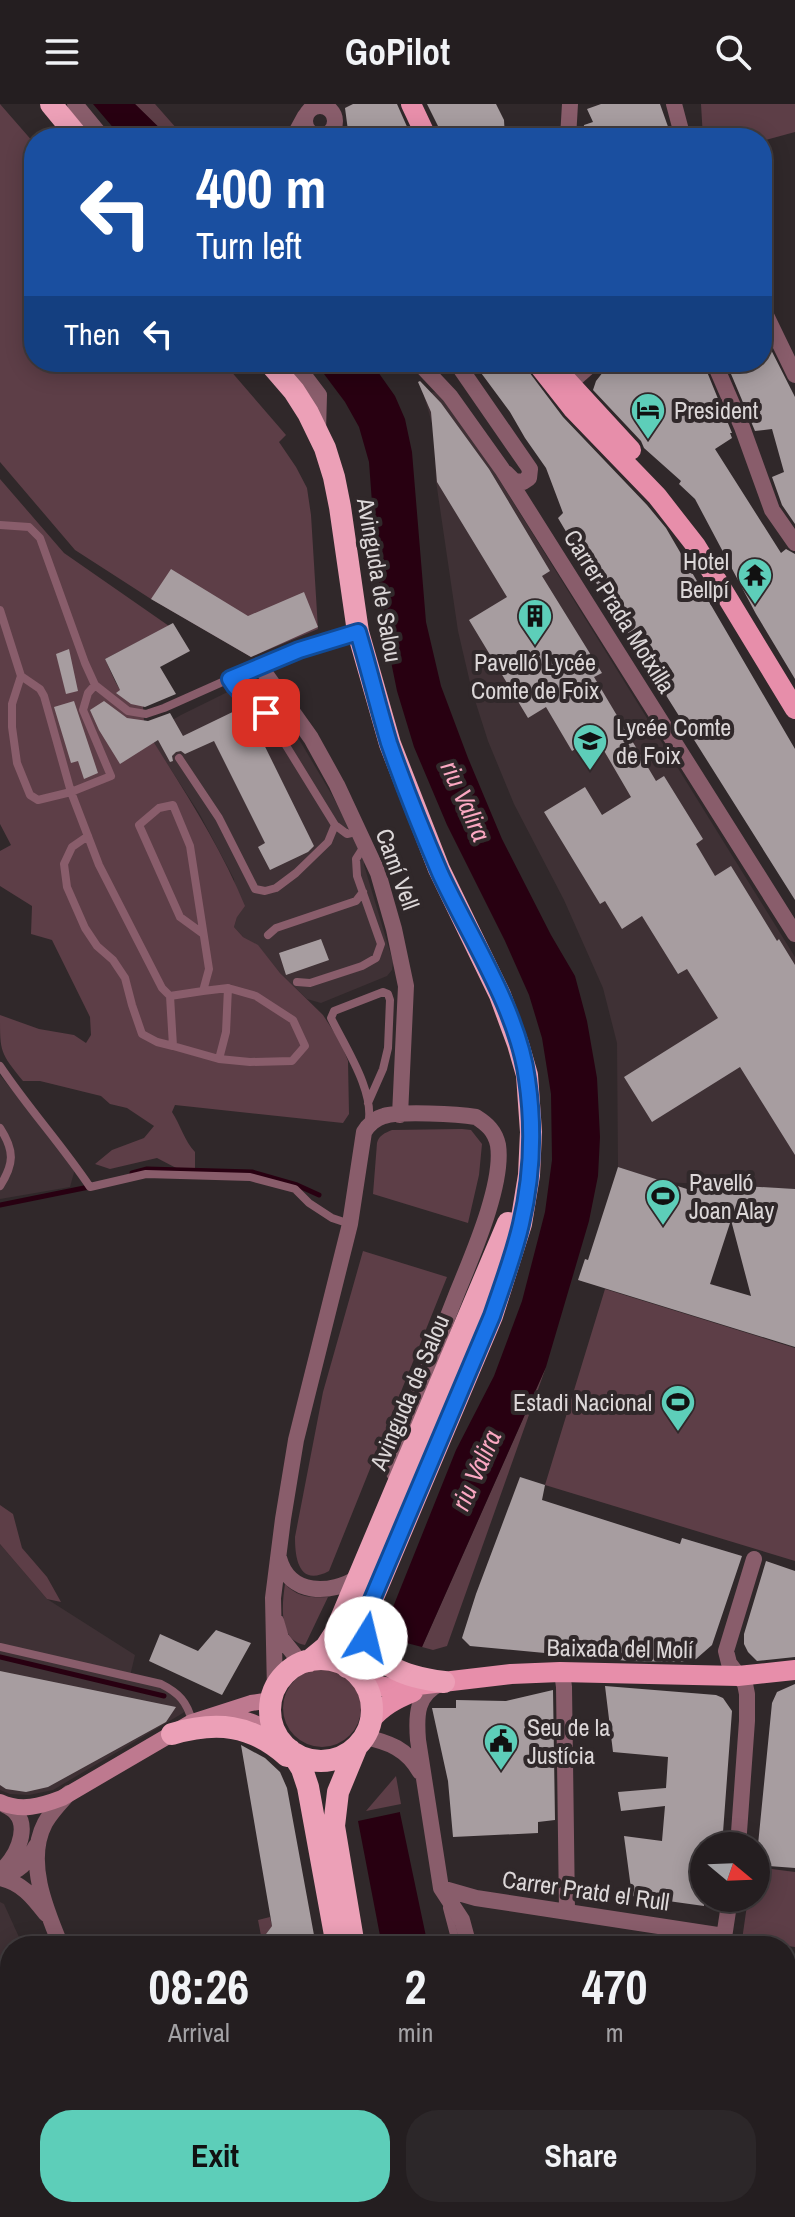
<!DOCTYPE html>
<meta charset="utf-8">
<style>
:root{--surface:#241e20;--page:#2c2729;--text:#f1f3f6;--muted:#a3a2a5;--line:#413c3e;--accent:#5dceb9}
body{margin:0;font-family:"Archivo Narrow",sans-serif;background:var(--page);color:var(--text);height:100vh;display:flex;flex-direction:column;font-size:30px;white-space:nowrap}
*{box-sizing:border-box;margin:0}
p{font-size:26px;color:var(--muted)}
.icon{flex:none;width:44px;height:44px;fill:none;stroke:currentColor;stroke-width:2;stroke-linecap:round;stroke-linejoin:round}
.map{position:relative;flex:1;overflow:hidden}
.panel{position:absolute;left:0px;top:1832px;width:796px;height:282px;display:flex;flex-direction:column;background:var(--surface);border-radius:32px 32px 0 0;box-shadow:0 4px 20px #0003,0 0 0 2px var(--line)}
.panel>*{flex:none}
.top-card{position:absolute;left:24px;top:24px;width:748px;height:244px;border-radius:32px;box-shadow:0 4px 20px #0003,0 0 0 2px var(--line);background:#1a4fa0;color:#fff;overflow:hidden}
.needle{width:52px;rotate:109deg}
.tools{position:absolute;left:690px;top:1728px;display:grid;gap:16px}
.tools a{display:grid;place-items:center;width:80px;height:80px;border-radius:50%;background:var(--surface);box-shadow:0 4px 20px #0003,0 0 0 2px var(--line);font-size:40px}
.pin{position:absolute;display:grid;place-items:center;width:68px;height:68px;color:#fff;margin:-34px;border-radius:16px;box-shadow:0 4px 12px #0006}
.me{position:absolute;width:88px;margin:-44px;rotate:9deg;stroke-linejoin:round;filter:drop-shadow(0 0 6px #0008)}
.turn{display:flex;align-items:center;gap:28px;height:168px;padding:0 40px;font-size:36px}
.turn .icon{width:104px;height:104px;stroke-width:2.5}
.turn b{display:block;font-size:56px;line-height:68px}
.then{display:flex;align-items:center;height:76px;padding:0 40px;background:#0003;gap:16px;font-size:30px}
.eta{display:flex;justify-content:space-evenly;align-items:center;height:136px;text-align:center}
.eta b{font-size:48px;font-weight:700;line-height:56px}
.primary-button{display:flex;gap:16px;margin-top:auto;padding:16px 40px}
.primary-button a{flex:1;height:92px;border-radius:32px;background:var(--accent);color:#111;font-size:32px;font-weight:700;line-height:92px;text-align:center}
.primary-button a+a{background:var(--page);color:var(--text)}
header{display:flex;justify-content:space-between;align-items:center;height:104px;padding:0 40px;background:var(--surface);font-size:36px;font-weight:700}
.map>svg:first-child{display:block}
.built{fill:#3f3135}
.green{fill:#5d3e47}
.water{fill:#280011}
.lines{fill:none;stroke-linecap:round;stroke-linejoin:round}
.stream{stroke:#280011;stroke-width:5}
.building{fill:#a79da0;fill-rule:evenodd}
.service{stroke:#895d6b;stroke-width:8}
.minor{stroke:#895d6b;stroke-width:16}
.secondary{stroke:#be798f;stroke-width:16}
.primary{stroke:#e78eaa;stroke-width:20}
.trunk{stroke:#eca0b7;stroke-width:22}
.route-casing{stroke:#114b97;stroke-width:20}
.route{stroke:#1a73e8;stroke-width:14}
.labels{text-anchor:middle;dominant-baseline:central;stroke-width:8;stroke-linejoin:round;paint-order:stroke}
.poi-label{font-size:24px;fill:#dcd7d8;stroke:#30282a;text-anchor:start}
.street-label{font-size:24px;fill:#dcd7d8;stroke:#30282a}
.water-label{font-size:26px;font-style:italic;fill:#fba8c2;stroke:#30282a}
</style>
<header><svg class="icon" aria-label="menu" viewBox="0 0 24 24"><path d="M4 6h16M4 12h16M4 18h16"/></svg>GoPilot<svg class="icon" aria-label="search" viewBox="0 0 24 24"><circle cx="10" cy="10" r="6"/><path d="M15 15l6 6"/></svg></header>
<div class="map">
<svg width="795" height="2113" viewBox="0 0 795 2113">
<rect width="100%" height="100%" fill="#30282a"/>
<path class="built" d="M433 288 439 289 485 353 795 853V1085L664 1078 618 1063 617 939 603 884 564 796 514 700 488 637 472 587 458 527 436 377 434 326 424 292Z
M256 574 281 605 332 691 365 753 364 761 393 858 392 866 387 872 321 899 307 895 280 869 258 842 243 833 234 823 237 813 234 775 199 709 148 630 181 611Z
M0 971 75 1065 70 1083 0 1095Z
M0 1440 47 1495 135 1551 130 1572 161 1580 188 1603 183 1609 53 1686 29 1691 10 1690 0 1686Z
M0 1798 4 1800 23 1842H10V2058L0 2046Z"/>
<path class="green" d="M0 0 34 39V258H223L286 331 279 338 296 363 307 384 311 411 318 525 251 553 151 495 75 446 0 358Z
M135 0H155L185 34H170L166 32Z
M701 0H795V28L762 37V34H703Z
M0 375 64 449 169 522 105 555C114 574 121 598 143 602L144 618 148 629C183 685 220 741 245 802L237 813 234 823 243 833 258 841 280 869 323 911 341 939 348 957 349 1010 343 1019 175 1001 172 1008C181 1022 184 1036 195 1048V1070L180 1066 157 1054 110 1065 95 1060 112 1046 144 1034 154 1022 127 1004 110 1000 101 992 40 977H23C0 948 0 949 0 911L39 925 74 931 86 939 91 931 90 913 52 836 31 830 32 802 0 782V747L11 741 0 720Z
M462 1025 471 1026 482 1040 479 1071 468 1119 373 1090 377 1039C379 1031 385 1029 392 1026Z
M363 1147 447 1173 329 1467C299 1483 295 1455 295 1433L323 1288Z
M605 1185 795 1244V1457L545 1381Z
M546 1263 447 1542 433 1546 422 1543Z
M0 1401 13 1410 22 1444 47 1473 61 1498 47 1495 0 1440Z
M285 1480C297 1493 311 1494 328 1493L305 1541C278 1536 282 1501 285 1480Z
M283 1604a39 39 0 1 1 78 0a39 39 0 1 1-78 0Z
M396 1672 401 1700 366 1707Z
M756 1763 795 1768V1843L742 1836 748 1794H756Z
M270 1813 272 1822 266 1830 274 1837 276 1842H263L258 1816Z
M0 2046 10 2058V2104H26L37 2113H0Z
M243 2104H265L284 2113H246L247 2107Z"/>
<path class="water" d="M93 0H135L170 34H122Z
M315 258H371L395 292 405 315 412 348 426 518 441 582 468 654 502 735 551 831 575 872 587 917 597 974 600 1033 598 1072 589 1117 546 1263 422 1543 391 1535 387 1518 456 1346 494 1272 522 1197 545 1108 552 1056 551 990 542 934 529 891 505 837 447 721 414 643 397 587 385 528 376 453 369 358 359 323 345 298Z
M400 1708V1709L428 1842H382L358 1717Z
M430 2104H479V2113H431Z"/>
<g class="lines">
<path class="stream" d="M132 1069 147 1065 252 1068 297 1081 319 1091
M0 1101 89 1083
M0 1553 164 1592"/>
</g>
<path class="building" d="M353 0H397L412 34H349L345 4Z
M427 0H496L504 16 505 34H444Z
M601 0H660L672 34H583L584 21 593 18 587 5Z
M762 228 795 293V420L782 401 772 373 784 368 772 325 755 327 726 258H762Z
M473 258H520L523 260 563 313 647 401 666 424 795 645V796L611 504 558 414 563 409 546 364 525 334 510 308Z
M611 258H703L732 329H730L732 334 715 345 781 449 786 445 795 450V575L756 510 695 395 679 380 681 377 644 344 641 337 593 286 596 277Z
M420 277 441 299 489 365 550 467 542 472 602 569 594 573 656 677 664 672 703 735 696 740 715 772 731 762 777 837 779 835 795 861V1051L740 963 652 1018 624 973 718 914 687 865 678 870 642 812 622 825 605 797 600 800 544 708 585 683 602 711 631 693 596 633 572 647 546 603 528 614 469 516 507 493 437 378 431 308 418 278Z
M171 465 248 512 304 488 318 523 251 553 151 495Z
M173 519 190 547 160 563 176 590 145 603 131 600 116 589 120 586 105 555Z
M69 545 78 587 66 590 56 550Z
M74 597 98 669 84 675 78 657 71 659 54 603Z
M104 597 127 614 148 617 170 609 183 632 245 602 314 742 308 748 270 766 258 743 265 739 214 637 185 650 181 647 176 648 172 652 173 657 170 658 158 636 120 660 99 626 90 606Z
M321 835 329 856 286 871 279 849Z
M618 1063 690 1086V1079L795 1085V1243L578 1176 585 1155 588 1156ZM731 1116 751 1192 710 1180Z
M520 1373 545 1381 542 1396 680 1440 682 1434 742 1452 712 1541 696 1555 685 1558 629 1557 470 1542 462 1534 476 1490Z
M766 1457 795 1467V1553L757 1557 748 1548 744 1540V1530Z
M216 1526 251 1539 222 1591 149 1557 160 1530 198 1547Z
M0 1567 176 1603 166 1618 48 1683 26 1688 6 1685 0 1681Z
M795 1580V1764L756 1761 772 1599 777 1588Z
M605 1582 716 1591 723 1594 732 1607 722 1742H704V1802L632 1792 624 1732 662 1737 665 1702 621 1707 618 1688 666 1684 668 1653 613 1648Z
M553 1586 555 1716 538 1718V1729L453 1733 448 1677 432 1604H456V1596L506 1597Z
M241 1641 265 1654 280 1668 287 1684 316 1842H276L275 1837 266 1830 272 1822Z"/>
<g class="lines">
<path class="service" d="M0 421 29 423 40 434 85 559 95 581 128 607 146 610 164 604 256 563 330 535 357 528
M0 506 21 572 12 600V623L17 659 30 691 38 696 71 688 44 592 40 585 21 572
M230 575C239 591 253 597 266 609L335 721 347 730 360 727
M95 581 88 589 83 606 111 672 71 688 99 761 162 884 170 892 203 887 209 865 190 742 173 701 159 704 139 721 180 813 202 829
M179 654 219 714 255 785 265 787 276 784 296 769 328 738 335 721
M88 732 72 743 64 760 67 783 85 824 97 842 113 856 125 874 132 901 142 930 157 938 173 942
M268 831 276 824 356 797 363 788
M297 878 310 879 362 862 376 854 381 840 357 772 356 755 365 741
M170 892 173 942 219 955 250 958 292 957 305 942 293 916 256 892 228 884 203 887
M219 955 226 928 228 884
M0 962C28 1004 62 1041 90 1083L146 1070 250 1073 295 1085 309 1099 332 1114 350 1120
M368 999 383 965 388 944 390 896 388 890 383 888 334 907 331 914C345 943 376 989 368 1021
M0 1024C15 1047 14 1060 0 1082
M0 1543 161 1580C179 1589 187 1598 192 1617
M447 1804 457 1842
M0 1859 10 1880
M0 1950 6 1963 10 1999
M505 2104 506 2113"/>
<path class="minor" d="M75 0 103 34
M674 0 683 34
M305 17a15 15 0 1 1 30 0a15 15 0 1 1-30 0Z
M293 34 305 12
M568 34 570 0
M762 203 795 271
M294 258 319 291 318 327
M418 258 450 292 502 365 795 830
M456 258 530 365 529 374 523 378 514 377 506 369
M714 258 742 323 772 406 795 439
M561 287 594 258
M259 561 311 634 337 681 378 769 394 825 406 882 400 1011
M279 1454C289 1492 331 1491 359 1473
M276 1517 281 1534 301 1559
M562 1568 564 1583 567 1806
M442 1579C416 1590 416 1611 418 1636L441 1784 462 1816 469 1842
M275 1586 273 1494 283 1415 296 1336 350 1120 364 1028C368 1021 376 1014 384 1012 400 1007 458 1010 476 1013 487 1020 495 1027 498 1041 504 1080 472 1152 457 1189 434 1248 409 1307 394 1369
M364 1633C389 1638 407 1645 420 1668
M738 1742 747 1617V1590L745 1580 729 1559 726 1547 754 1455
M0 1767C15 1757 30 1725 16 1709 13 1705 9 1703 5 1701
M0 1772C20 1768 27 1759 36 1742
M0 1774C21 1778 33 1793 46 1810
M441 1784 476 1794 724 1832
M723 1840 730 1794
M61 1842C46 1806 25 1757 45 1719 51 1708 61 1698 69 1689
M356 2104 373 2113
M517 2104 518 2113
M681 2113 683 2104"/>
<path class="secondary" d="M218 1612C243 1612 259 1619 278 1633
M0 1698C21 1708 41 1702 62 1694L192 1618 251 1599 271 1596"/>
<path class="primary" d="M411 0 427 34
M536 258 573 305 657 392 696 442 795 605
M550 258 631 346
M361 1574 380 1582 392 1584 511 1570 560 1568 738 1572 795 1566
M370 1617C382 1602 396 1595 413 1588"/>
<path class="trunk" d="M51 0 79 34
M269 258 294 287 308 309 325 344 334 373 340 403 358 528 390 640 439 765 500 891 518 940 527 971 531 1028 529 1071 521 1120 492 1212 363 1517 347 1563
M363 1517C371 1563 402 1572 444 1578
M270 1606a51 51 0 1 1 102 0a51 51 0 1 1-102 0Z
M309 1557 326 1543 335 1529 508 1119
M172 1630C216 1617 251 1620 287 1652
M290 1646 302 1665 308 1683 337 1842
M354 1842 334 1722 338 1688 357 1642
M383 2104 384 2113
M399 2104 400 2113"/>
</g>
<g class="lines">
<g class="route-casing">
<path id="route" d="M266 609C253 597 239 591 230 575L299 546 358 528C369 565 378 602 389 639 404 682 422 727 440 769 469 832 518 906 527 975 534 1023 532 1073 521 1120 514 1151 502 1182 492 1212L363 1517 366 1534"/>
</g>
<use href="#route" class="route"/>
</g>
<defs>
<g id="hotel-pin" transform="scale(1.8)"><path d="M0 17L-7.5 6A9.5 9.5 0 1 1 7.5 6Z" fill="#5dceb9" stroke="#30282a"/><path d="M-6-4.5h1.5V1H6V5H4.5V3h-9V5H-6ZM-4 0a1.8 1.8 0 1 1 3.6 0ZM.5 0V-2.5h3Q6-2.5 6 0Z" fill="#111"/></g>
<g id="temple-pin" transform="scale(1.8)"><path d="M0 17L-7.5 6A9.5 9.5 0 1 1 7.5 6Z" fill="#5dceb9" stroke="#30282a"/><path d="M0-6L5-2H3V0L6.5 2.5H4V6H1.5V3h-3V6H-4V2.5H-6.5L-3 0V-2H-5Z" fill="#111"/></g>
<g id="building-pin" transform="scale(1.8)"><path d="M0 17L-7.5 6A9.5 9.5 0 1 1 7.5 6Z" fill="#5dceb9" stroke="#30282a"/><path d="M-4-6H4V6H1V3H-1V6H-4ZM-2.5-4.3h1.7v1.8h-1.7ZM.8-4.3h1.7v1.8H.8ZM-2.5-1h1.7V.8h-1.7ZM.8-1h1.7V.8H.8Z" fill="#111"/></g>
<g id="school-pin" transform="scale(1.8)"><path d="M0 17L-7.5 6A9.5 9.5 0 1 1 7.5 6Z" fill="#5dceb9" stroke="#30282a"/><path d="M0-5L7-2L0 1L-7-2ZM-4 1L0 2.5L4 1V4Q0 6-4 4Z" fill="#111"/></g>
<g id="stadium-pin" transform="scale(1.8)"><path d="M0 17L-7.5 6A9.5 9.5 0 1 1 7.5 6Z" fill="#5dceb9" stroke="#30282a"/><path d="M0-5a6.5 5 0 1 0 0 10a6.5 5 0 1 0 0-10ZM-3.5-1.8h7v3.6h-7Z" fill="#111"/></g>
<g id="civic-pin" transform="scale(1.8)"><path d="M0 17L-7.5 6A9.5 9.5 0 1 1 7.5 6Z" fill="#5dceb9" stroke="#30282a"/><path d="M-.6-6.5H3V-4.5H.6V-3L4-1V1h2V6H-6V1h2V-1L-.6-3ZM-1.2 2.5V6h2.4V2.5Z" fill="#111"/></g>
</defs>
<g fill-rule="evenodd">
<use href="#hotel-pin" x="648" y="306"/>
<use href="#temple-pin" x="755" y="471"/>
<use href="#building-pin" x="535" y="512"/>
<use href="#school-pin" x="590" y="637"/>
<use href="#stadium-pin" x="663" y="1092"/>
<use href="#stadium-pin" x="678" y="1298"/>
<use href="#civic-pin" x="501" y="1637"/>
</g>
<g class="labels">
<g class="poi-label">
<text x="674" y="306">President</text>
<text x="729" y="457" text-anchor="end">Hotel<tspan x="729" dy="28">Bellpí</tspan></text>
<text x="535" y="558" text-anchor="middle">Pavelló Lycée<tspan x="535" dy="28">Comte de Foix</tspan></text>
<text x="616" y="623">Lycée Comte<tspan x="616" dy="28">de Foix</tspan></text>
<text x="689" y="1078">Pavelló<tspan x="689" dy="28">Joan Alay</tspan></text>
<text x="652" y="1298" text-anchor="end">Estadi Nacional</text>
<text x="527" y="1623">Seu de la<tspan x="527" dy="28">Justícia</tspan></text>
</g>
<g class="street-label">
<text transform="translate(380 476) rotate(80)">Avinguda de Salou</text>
<text transform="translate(620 507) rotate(58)">Carrer Prada Motxilla</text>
<text transform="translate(398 765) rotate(70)">Camí Vell</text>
<text transform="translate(409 1288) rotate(-67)">Avinguda de Salou</text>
<text transform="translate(620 1544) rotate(1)">Baixada del Molí</text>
<text transform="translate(586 1786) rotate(8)">Carrer Pratd el Rull</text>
</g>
<g class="water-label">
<text transform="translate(466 697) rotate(66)">riu Valira</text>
<text transform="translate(476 1366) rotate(-66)">riu Valira</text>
</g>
</g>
</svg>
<div class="tools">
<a><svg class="needle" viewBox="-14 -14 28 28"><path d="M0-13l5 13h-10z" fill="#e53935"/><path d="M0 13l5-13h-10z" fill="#a3a2a5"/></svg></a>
</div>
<div class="pin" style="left:266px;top:609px;background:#d93025"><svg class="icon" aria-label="arrive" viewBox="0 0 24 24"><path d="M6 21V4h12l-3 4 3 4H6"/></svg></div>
<svg class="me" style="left:366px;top:1534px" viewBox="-20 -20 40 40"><circle r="19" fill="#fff"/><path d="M0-13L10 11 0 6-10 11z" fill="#1a73e8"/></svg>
<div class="top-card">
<div class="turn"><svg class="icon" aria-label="left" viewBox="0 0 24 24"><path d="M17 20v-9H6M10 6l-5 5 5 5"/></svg><div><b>400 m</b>Turn left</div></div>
<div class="then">Then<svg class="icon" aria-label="left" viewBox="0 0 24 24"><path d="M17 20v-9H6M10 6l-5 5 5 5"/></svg></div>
</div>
<section class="panel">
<div class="eta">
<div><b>08:26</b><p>Arrival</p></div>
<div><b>2</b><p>min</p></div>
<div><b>470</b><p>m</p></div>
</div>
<div class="primary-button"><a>Exit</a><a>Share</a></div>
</section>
</div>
